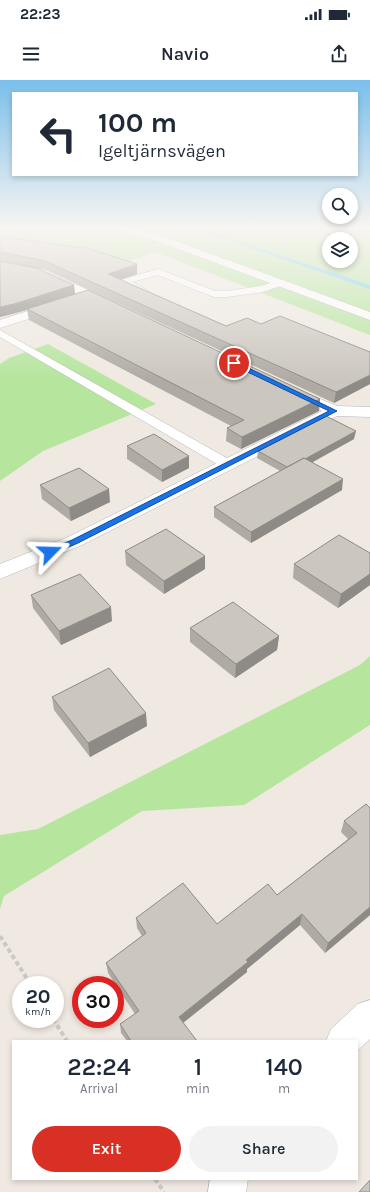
<!DOCTYPE html>
<meta charset="utf-8">
<style>
:root{--surface:#fff;--page:#f2f2f3;--text:#1f2937;--muted:#747a83;--accent:#d93025}
body{margin:0;font-family:Karla,sans-serif;background:var(--page);color:var(--text);height:100vh;display:flex;flex-direction:column;font-size:15px;white-space:nowrap}
*{box-sizing:border-box;margin:0}
p{font-size:13px;color:var(--muted)}
.icon{flex:none;width:22px;height:22px;fill:none;stroke:currentColor;stroke-width:2;stroke-linecap:round;stroke-linejoin:round}
.map{position:relative;flex:1;overflow:hidden}
.side{position:absolute;left:12px;top:960px;width:346px;height:140px;display:flex;flex-direction:column;background:var(--surface);border-radius:0px;box-shadow:0 2px 6px #0003}
.side>*{flex:none}
.guide{position:absolute;left:12px;top:12px;width:346px;height:84px;border-radius:0px;box-shadow:0 2px 6px #0003;background:#fff;color:var(--text);overflow:hidden}
.controls{position:absolute;left:322px;top:108px;display:grid;gap:8px}
.controls a{display:grid;place-items:center;width:36px;height:36px;border-radius:50%;background:var(--surface);box-shadow:0 2px 6px #0003;font-size:20px}
.speed{position:absolute;left:12px;top:896px;display:flex;gap:8px;font-size:20px;font-weight:700;text-align:center}
.speed>*{display:grid;place-content:center;width:52px;height:52px;border-radius:50%;background:var(--surface);box-shadow:0 2px 6px #0003;line-height:1}
.speed small{font-size:10px;font-weight:400}
.speed .limit{border:6px solid #d22;background:#fff;color:#111}
.pin{position:absolute;display:grid;place-items:center;width:34px;height:34px;color:#fff;margin:-17px;border:2px solid #fff;border-radius:50%;box-shadow:0 1px 4px #0007}
.me{position:absolute;width:44px;margin:-22px;rotate:68deg;stroke-linejoin:round;filter:drop-shadow(0 0 3px #0008)}
.turn{display:flex;align-items:center;gap:14px;height:84px;padding:0 20px;font-size:18px}
.turn .icon{width:52px;height:52px;stroke-width:2.5}
.turn b{display:block;font-size:28px;line-height:34px}
.eta{display:flex;justify-content:space-evenly;align-items:center;height:68px;text-align:center}
.eta b{font-size:24px;font-weight:600;line-height:28px}
.action{display:flex;gap:8px;margin-top:auto;padding:8px 20px}
.action a{flex:1;height:46px;border-radius:24px;background:var(--accent);color:#fff;font-size:16px;font-weight:600;line-height:46px;text-align:center}
.action a+a{background:var(--page);color:var(--text)}
.status{display:flex;justify-content:space-between;align-items:center;height:28px;padding:0 20px;background:var(--surface);direction:ltr}
.status svg{height:11px;fill:currentColor}
header{display:flex;justify-content:space-between;align-items:center;height:52px;padding:0 20px;background:var(--surface);font-size:18px;font-weight:600}
.map>svg:first-child{display:block}
.green{fill:#b6e59e;fill-rule:evenodd}
.lines{fill:none;stroke-linecap:round;stroke-linejoin:round}
.stream{fill:#75cff0;fill-rule:evenodd}
.service-casing{stroke:#b4b7c1;stroke-width:1}
.minor-casing{stroke:#b4b7c1;stroke-width:1}
.tertiary-casing{stroke:#b4b7c1;stroke-width:1}
.path-far1{stroke:#c9c9c9;stroke-width:1.5;stroke-dasharray:1.5 1;stroke-linecap:butt}
.path{stroke:#c9c9c9;stroke-width:4;stroke-dasharray:4.5 3;stroke-linecap:butt}
.service{fill:#fff;fill-rule:evenodd}
.minor{fill:#fff;fill-rule:evenodd}
.tertiary{fill:#fff;fill-rule:evenodd}
.wall{fill:#afaba4}
.shaded-wall{fill:#8e8b86}
.building{fill:#cbc7bf;stroke:#8e8b86}
.route{fill:#1a73e8;stroke:#114b97}
</style>
<div class="status"><b>22:23</b><svg viewBox="0 0 49 12"><path d="M0 12V9h3v3zM5 12V6h3v6zM10 12V3h3v9zM15 12V0h3v12zM26 1h20v11H26zM47 4h2v5h-2z"/></svg></div>
<header><svg class="icon" aria-label="menu" viewBox="0 0 24 24"><path d="M4 6h16M4 12h16M4 18h16"/></svg>Navio<svg class="icon" aria-label="share" viewBox="0 0 24 24"><path d="M12 15V3M7 8l5-5 5 5M5 13v7h14v-7"/></svg></header>
<div class="map">
<svg width="370" height="1112" viewBox="0 0 370 1112">
<rect width="100%" height="100%" fill="#efe9e1"/>
<path class="green" d="M0 146H370V255L156 172 119 184 0 163ZM329 159H351V181H329Z
M48 264 156 324 43 371 0 401V284L9 278Z
M370 576V645L244 725 142 731 4 816 0 829V755L38 749 360 585Z"/>
<g class="lines">
<path class="stream" d="M186 146H192L370 205V209Z"/>
<g class="service-casing">
<path id="service" d="M158 189 215 211H227L261 206 280 200 285 203 283 205 263 212 227 217H214L158 195 132 202 147 210 149 212 144 215 119 202 121 200Z
M0 250 232 381 234 384 232 387H222L0 257Z"/>
</g>
<g class="minor-casing">
<path id="minor" d="M0 182 45 191 115 222 117 225 115 228H107L38 196 0 188Z
M56 222 60 223 62 226 60 229 0 248V240Z
M292 307 337 326 370 327V337L337 336 82 465 0 499V484L68 457 322 331 287 314 285 311 287 308Z
M370 920V959L357 971V961H326L331 949 358 924Z
M210 1099H248L246 1112H208Z"/>
</g>
<g class="tertiary-casing">
<path id="tertiary" d="M109 146H124L162 156 370 232V240L154 160 110 148Z"/>
</g>
<path class="path-far1" d="M51 146 94 153"/>
<path class="path" d="M0 856 31 905
M53 939 67 961
M155 1099 164 1112"/>
<use href="#service" class="service"/>
<use href="#minor" class="minor"/>
<use href="#tertiary" class="tertiary"/>
</g>
<path class="wall" d="M0 155 5 158 137 194 120 200 226 246 261 244 370 272V304L334 323 46 190 0 181 74 205 75 214 320 319 319 331 241 369 226 361 227 348 231 346 29 240 27 230 0 237Z
M354 359 312 382 342 410 251 463 214 437V427L280 391 257 378 258 371Z
M127 366 189 388 162 402 127 379Z
M40 405 110 422 71 441 42 419Z
M125 471 205 476V489L164 514 126 485Z
M370 473V505L338 528 293 498 294 484Z
M31 515 112 541 61 565 33 528Z
M190 548 279 556 277 570 235 598 190 562Z
M52 617 147 646 90 677 54 630Z
M370 728V835L325 873 300 845 247 889V892L183 943 197 961H127L121 953 120 944 135 934 108 893 106 883 142 856 137 848 136 838 217 844 277 815 348 759 341 752 344 741Z"/>
<path class="shaded-wall" d="M137 184V194L108 204V194Z
M74 205 75 215 16 233 0 237V227Z
M370 295V304L334 323 336 312Z
M320 319 319 331 241 369 242 357Z
M356 351 354 359 288 396 289 388Z
M189 376V388L162 402V390Z
M343 399 342 410 251 463V452Z
M109 409 110 422 71 441 69 428Z
M205 476V489L164 514V501Z
M370 494V505L338 528 341 514Z
M111 527 112 541 61 565 59 551Z
M279 556 277 570 235 598 236 584Z
M146 633 147 646 90 677 88 663Z
M370 827V835L325 873 328 863Z
M302 834 300 845 247 889V892L179 946V937L246 880Z"/>
<path class="building" d="M0 155H4L2 158 21 159 80 168 83 167 137 184 108 194 226 246 247 238 261 244 280 236 370 272V295L336 312 45 181 0 172Z
M0 181 36 188 74 205 14 224 0 227Z
M88 210 320 319 242 357 227 348 244 340 27 229Z
M326 336 356 351 305 379 304 378 287 387 258 371Z
M154 354 189 376 162 390 127 366Z
M304 378 343 399 251 452 214 427Z
M79 388 109 409 69 428 40 405Z
M166 449 205 476 164 501 125 471Z
M339 455 370 473V494L341 514 294 484Z
M80 494 111 527 59 551 31 515Z
M233 522 279 556 236 584 190 548Z
M109 588 146 633 88 663 52 617Z
M366 724 370 728V827L328 863 302 834 246 880 248 882 179 937 197 961H131L120 944 139 931 106 883 146 853 136 838 183 803 217 844 268 804 277 815 357 753 344 741Z
M370 1100V1112H359Z"/>
<linearGradient id="sky" x2="0" y2="1"><stop stop-color="#7abfeb"/><stop offset="0.49" stop-color="#f8f5f2"/><stop offset="1" stop-color="#f8f5f2" stop-opacity="0"/></linearGradient>
<rect width="370" height="301" fill="url(#sky)"/>
<path class="route" d="M231 282H236L337 331 78 463 53 474H47V470L72 460 329 331 231 284Z"/>
</svg>
<div class="controls">
<a><svg class="icon" aria-label="search" viewBox="0 0 24 24"><circle cx="10" cy="10" r="6"/><path d="M15 15l6 6"/></svg></a>
<a><svg class="icon" aria-label="layers" viewBox="0 0 24 24"><path d="M12 4l9 5-9 5-9-5zM3 14l9 5 9-5"/></svg></a>
</div>
<div class="speed"><div>20<small>km/h</small></div><div class="limit">30</div></div>
<div class="pin" style="left:234px;top:283px;background:#d93025"><svg class="icon" aria-label="arrive" viewBox="0 0 24 24"><path d="M6 21V4h12l-3 4 3 4H6"/></svg></div>
<svg class="me" style="left:50px;top:472px" viewBox="-20 -20 40 40"><path d="M0-17L14 15 0 8-14 15z" fill="#1a73e8" stroke="#fff" stroke-width="4"/></svg>
<div class="guide">
<div class="turn"><svg class="icon" aria-label="left" viewBox="0 0 24 24"><path d="M17 20v-9H6M10 6l-5 5 5 5"/></svg><div><b>100 m</b>Igeltjärnsvägen</div></div>
</div>
<section class="side">
<div class="eta">
<div><b>22:24</b><p>Arrival</p></div>
<div><b>1</b><p>min</p></div>
<div><b>140</b><p>m</p></div>
</div>
<div class="action"><a>Exit</a><a>Share</a></div>
</section>
</div>
